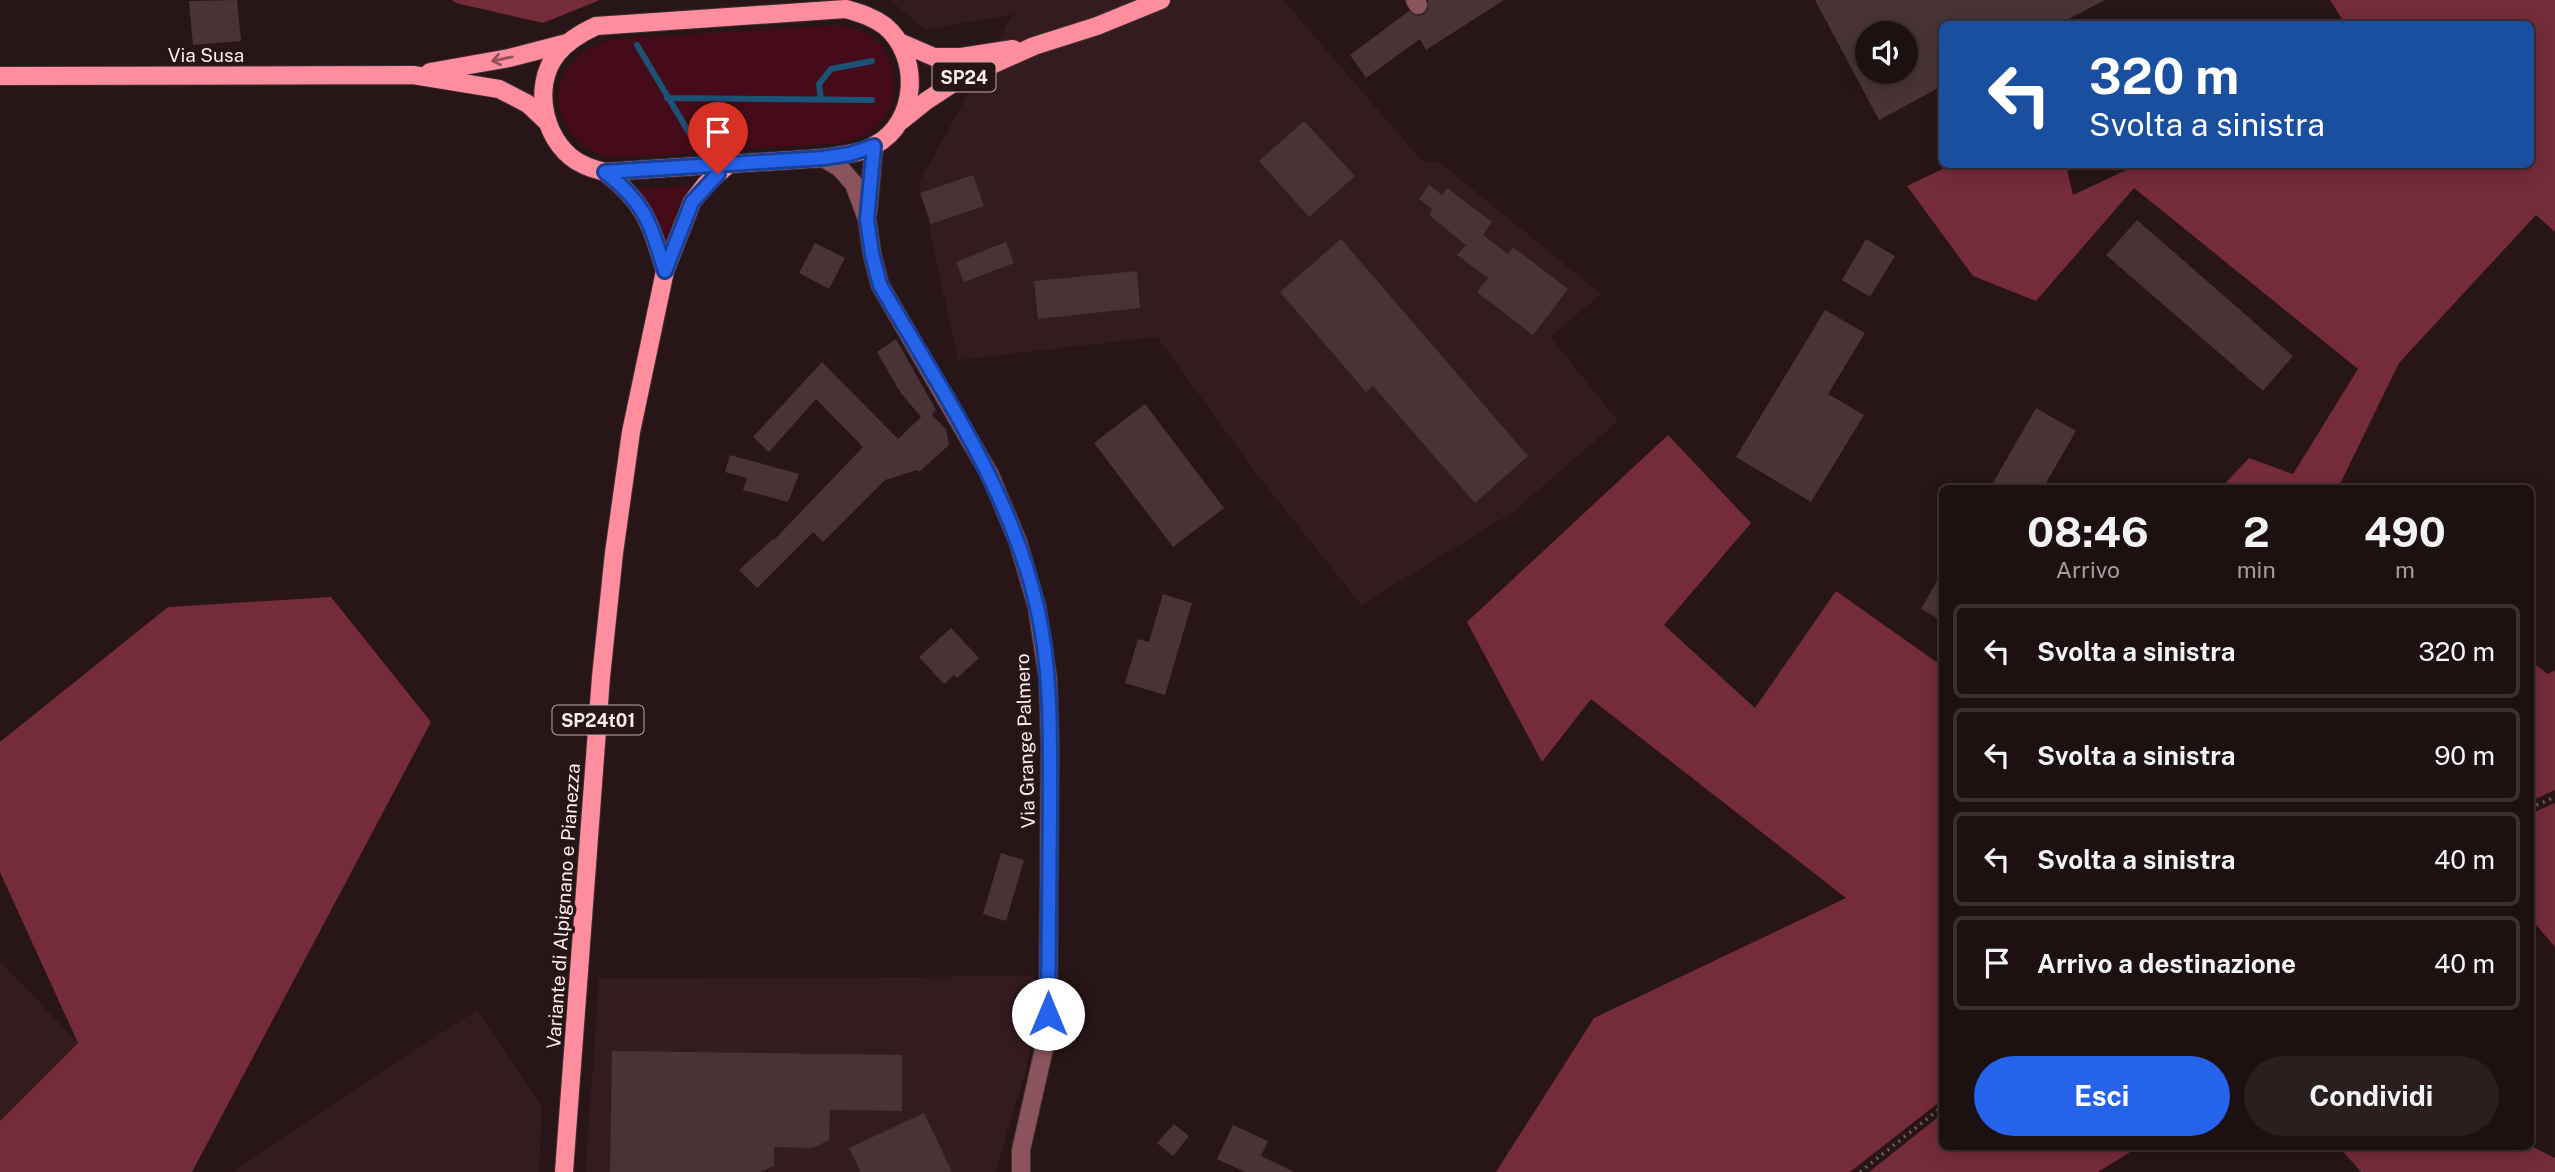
<!DOCTYPE html>
<html lang="it">
<style>
:root{--surface:#1d1011;--page:#2a1e1f;--text:#f1f3f6;--muted:#a09d9f;--line:#3b3031;--accent:#2563eb}
body{margin:0;font-family:"Public Sans",sans-serif;background:var(--page);color:var(--text);height:100vh;display:flex;flex-direction:column;font-size:26px;white-space:nowrap}
*{box-sizing:border-box;margin:0}
p{font-size:23px;color:var(--muted)}
.icon{flex:none;width:38px;height:38px;fill:none;stroke:currentColor;stroke-width:2;stroke-linecap:round;stroke-linejoin:round}
.map{position:relative;flex:1;overflow:hidden}
.sheet{position:absolute;left:1939px;top:485px;width:595px;height:665px;display:flex;flex-direction:column;background:var(--surface);border-radius:10px;box-shadow:0 4px 18px #0003,0 0 0 2px var(--line)}
.sheet>*{flex:none}
.hud{position:absolute;left:1939px;top:21px;width:595px;height:147px;border-radius:10px;box-shadow:0 4px 18px #0003,0 0 0 2px var(--line);background:#1a4fa0;color:#fff;overflow:hidden}
.fabs{position:absolute;left:1855px;top:21px;display:grid;gap:14px}
.fabs a{display:grid;place-items:center;width:63px;height:63px;border-radius:50%;background:var(--surface);box-shadow:0 4px 18px #0003,0 0 0 2px var(--line);font-size:35px}
.pin{position:absolute;display:grid;place-items:center;width:60px;height:60px;color:#fff;margin:-72px -30px;border-radius:50% 50% 50% 0;rotate:-45deg;box-shadow:0 0 7px #0007}
.pin .icon{rotate:45deg}
.me{position:absolute;width:77px;margin:-38px;rotate:0deg;stroke-linejoin:round;filter:drop-shadow(0 0 5px #0008)}
.turn{display:flex;align-items:center;gap:24px;height:147px;padding:0 35px;font-size:32px}
.turn .icon{width:91px;height:91px;stroke-width:2.5}
.turn b{display:block;font-size:49px;line-height:60px}
.eta{display:flex;justify-content:space-evenly;align-items:center;height:119px;text-align:center}
.eta b{font-size:42px;font-weight:700;line-height:49px}
.action{display:flex;gap:14px;margin-top:auto;padding:14px 35px}
.action a{flex:1;height:80px;border-radius:42px;background:var(--accent);color:#fff;font-size:28px;font-weight:700;line-height:80px;text-align:center}
.action a+a{background:var(--page);color:var(--text)}
ul{padding:0;list-style:none}
li{display:flex;align-items:center;gap:21px;height:94px;margin:0 14px 10px;padding:0 21px;border:4px solid var(--line);border-radius:10px}
li div{flex:1}
li b{display:block;font-size:26px}
li em{font-style:normal}
.map>svg:first-child{display:block}
.built{fill:#341b1f}
.green{fill:#450b1a}
.forest{fill:#742b3a}
.lines{fill:none;stroke-linecap:round;stroke-linejoin:round}
.stream{stroke:#1c5276;stroke-width:6}
.building{fill:#483436;fill-rule:evenodd}
.minor-casing{stroke:#412f31;stroke-width:20}
.major-casing{stroke:#412f31;stroke-width:20}
.path{stroke:#716062;stroke-width:3.5;stroke-dasharray:2 5;stroke-linecap:butt}
.minor{stroke:#8b545c;stroke-width:18}
.major{stroke:#fe8d9e;stroke-width:18}
.oneway{stroke:#92515a}
.route-casing{stroke:#184099;stroke-width:18}
.route{stroke:#2563eb;stroke-width:12}
.labels{text-anchor:middle;dominant-baseline:central;stroke-width:7;stroke-linejoin:round;paint-order:stroke}
.shield{fill:#271517;stroke:#bcadae;stroke-width:2}
.shield-label{font-size:18px;font-weight:bold;fill:#fceeef}
.street-label{font-size:19px;fill:#fceeef;stroke:#271517}
</style>
<div class="map">
<svg width="2555" height="1172" viewBox="0 0 2555 1172">
<rect width="100%" height="100%" fill="#271517"/>
<path class="built" d="M890 0H1283L1423 162 1438 161 1601 294 1550 337 1618 421 1513 512 1361 605 1259 477 1157 337 958 360 919 182 1013 14 925 30Z
M0 961 78 1043 0 1121Z
M1035 976 1028 1061 996 1172H585L599 979Z
M477 1010 542 1107 539 1172H231Z"/>
<path class="green" d="M836 25C843 26 851 27 858 29 891 41 903 83 887 113 878 130 860 138 842 143L628 157C615 157 602 157 590 150 579 144 571 133 565 122 545 82 575 51 611 39Z
M689 185V188L676 213 669 240H666L654 210 638 189Z"/>
<path class="forest" d="M452 0H600L543 23 456 3Z
M2330 0H2555V232L2536 215 2399 363 2338 488H2221L2249 458 2293 474 2358 369 2134 188 2036 301 1973 276 1907 186 1951 165H2066L2073 195 2137 165 2530 164V24H2345Z
M1668 435 1751 523 1664 625 1755 708 1836 591 1942 666V1100L1850 1172H1496L1594 1018 1846 898 1591 699 1542 762 1467 622Z
M331 597 431 722 192 1172H0V1121L78 1043 0 872V742L168 607Z
M2531 661 2548 674 2555 670V790L2531 801Z
M2555 803V947L2531 919 2530 814Z
M1942 1114V1146H2140L2098 1172H1869Z
M2338 1146H2531L2555 1158V1172H2361Z"/>
<g class="lines">
<path class="stream" d="M637 45 694 141
M667 98 872 100
M821 99 819 84 831 69 872 61"/>
</g>
<path class="building" d="M237 0 241 41 193 45 189 1Z
M1428 0H1504L1426 50 1420 39 1366 78 1350 55 1409 11 1418 16 1424 14 1428 10Z
M1815 0H2105L2059 24H1942V86L1879 120ZM1867 33H1906V72H1867Z
M1304 121 1355 176 1309 217 1259 161Z
M973 175 984 206 931 224 920 193Z
M1429 185 1442 195 1447 188 1492 222 1483 235 1508 254 1513 247 1568 289 1533 335 1477 292 1488 278 1457 255 1466 245 1429 215 1432 209 1419 199Z
M2137 220 2293 356 2263 391 2106 255Z
M1341 239 1528 456 1475 503 1373 386 1366 392 1280 292Z
M1866 239 1895 256 1870 297 1842 280Z
M1006 242 1014 263 964 282 956 262Z
M815 243 845 258 829 289 799 273Z
M1137 271 1140 308 1038 319 1034 281Z
M1825 310 1865 333 1828 394 1864 415 1811 502 1736 457Z
M896 339 936 410 932 415 946 429 949 445 919 472 917 470 885 480 823 542 813 532 757 588 739 570 774 538 773 541 863 447 816 399 769 452 753 437 822 362 898 439 921 417 900 392 877 352Z
M1145 404 1224 508 1173 547 1094 443Z
M2036 408 2076 431 2043 488H1990Z
M730 455 799 474 788 502 743 490 747 478 725 472Z
M1942 572V621L1921 609Z
M1163 594 1192 603 1165 695 1125 683 1138 639 1149 642Z
M951 628 979 658 957 678 954 675 944 684 919 657Z
M1001 853 1024 860 1006 921 983 914Z
M612 1051 902 1055V1111L830 1110 829 1140 813 1148 774 1147V1166L760 1172H610Z
M924 1113 952 1172H861L849 1148Z
M1174 1124 1189 1136 1173 1156 1157 1143Z
M1233 1125 1268 1141 1261 1156 1294 1172H1245L1217 1159Z"/>
<g class="lines">
<g class="minor-casing">
<path id="minor" d="M1415 0 1418 5
M823 158 840 168 854 184 867 219 872 254 880 285 990 475 1018 542 1037 607 1048 679 1050 745 1048 1031 1021 1150V1172
M868 212 874 146"/>
</g>
<g class="major-casing">
<path id="major" d="M846 9C860 13 873 17 885 26 921 56 918 122 875 145 860 154 841 155 823 158L605 172C598 170 590 168 584 165 545 148 530 87 557 54 567 41 581 33 596 26Z
M899 42 934 57H961L1013 49
M430 72 509 58 567 43
M0 76 413 75 499 89 528 104 547 122
M901 121 926 101 958 80 1034 46 1097 26 1161 0
M605 172C646 204 650 223 665 271
M564 1172 601 677 614 553 631 432 665 271 692 202 706 184 729 164"/>
</g>
<path class="path" d="M2530 808 2555 797
M1860 1172 1942 1107"/>
<use href="#minor" class="minor"/>
<use href="#major" class="major"/>
</g>
<defs><path id="oneway-shaft" d="M-6 0H5M1.5-3L5.5 0L1.5 3" fill="none" stroke-width="1.6" stroke-linecap="round" stroke-linejoin="round" transform="scale(1.75)"/></defs>
<use class="oneway" href="#oneway-shaft" transform="translate(502 59) rotate(168)"/>
<g class="lines">
<g class="route-casing">
<path id="route" d="M718 174 692 202 665 271C650 223 646 204 605 172L823 158 850 154 874 146 867 219 872 254 880 285C940 388 1010 489 1037 607 1052 672 1050 741 1050 807 1049 876 1049 945 1048 1014"/>
</g>
<use href="#route" class="route"/>
</g>
<g class="labels">
<g class="shield">
<rect x="932.5" y="62.5" width="63" height="29" rx="5"/>
<rect x="552.5" y="705.5" width="91" height="29" rx="5"/>
</g>
<g class="shield-label">
<text x="964" y="77">SP24</text>
<text x="598" y="720">SP24t01</text>
</g>
<g class="street-label">
<text x="206" y="55">Via Susa</text>
<text transform="translate(1025 741) rotate(-92)">Via Grange Palmero</text>
<text transform="translate(563 906) rotate(-86)">Variante di Alpignano e Pianezza</text>
</g>
</g>
</svg>
<div class="fabs">
<a><svg class="icon" aria-label="sound" viewBox="0 0 24 24"><path d="M4 9h4l5-4v14l-5-4H4zM17 9q2 3 0 6"/></svg></a>
</div>
<div class="pin" style="left:718px;top:174px;background:#d93025"><svg class="icon" aria-label="arrive" viewBox="0 0 24 24"><path d="M6 21V4h12l-3 4 3 4H6"/></svg></div>
<svg class="me" style="left:1048px;top:1014px" viewBox="-20 -20 40 40"><circle r="19" fill="#fff"/><path d="M0-13L10 11 0 6-10 11z" fill="#2563eb"/></svg>
<div class="hud">
<div class="turn"><svg class="icon" aria-label="left" viewBox="0 0 24 24"><path d="M17 20v-9H6M10 6l-5 5 5 5"/></svg><div><b>320 m</b>Svolta a sinistra</div></div>
</div>
<section class="sheet">
<div class="eta">
<div><b>08:46</b><p>Arrivo</p></div>
<div><b>2</b><p>min</p></div>
<div><b>490</b><p>m</p></div>
</div>
<ul>
<li><svg class="icon" aria-label="left" viewBox="0 0 24 24"><path d="M17 20v-9H6M10 6l-5 5 5 5"/></svg><div><b>Svolta a sinistra</b></div><em>320 m</em></li>
<li><svg class="icon" aria-label="left" viewBox="0 0 24 24"><path d="M17 20v-9H6M10 6l-5 5 5 5"/></svg><div><b>Svolta a sinistra</b></div><em>90 m</em></li>
<li><svg class="icon" aria-label="left" viewBox="0 0 24 24"><path d="M17 20v-9H6M10 6l-5 5 5 5"/></svg><div><b>Svolta a sinistra</b></div><em>40 m</em></li>
<li><svg class="icon" aria-label="arrive" viewBox="0 0 24 24"><path d="M6 21V4h12l-3 4 3 4H6"/></svg><div><b>Arrivo a destinazione</b></div><em>40 m</em></li>
</ul>
<div class="action"><a>Esci</a><a>Condividi</a></div>
</section>
</div>
